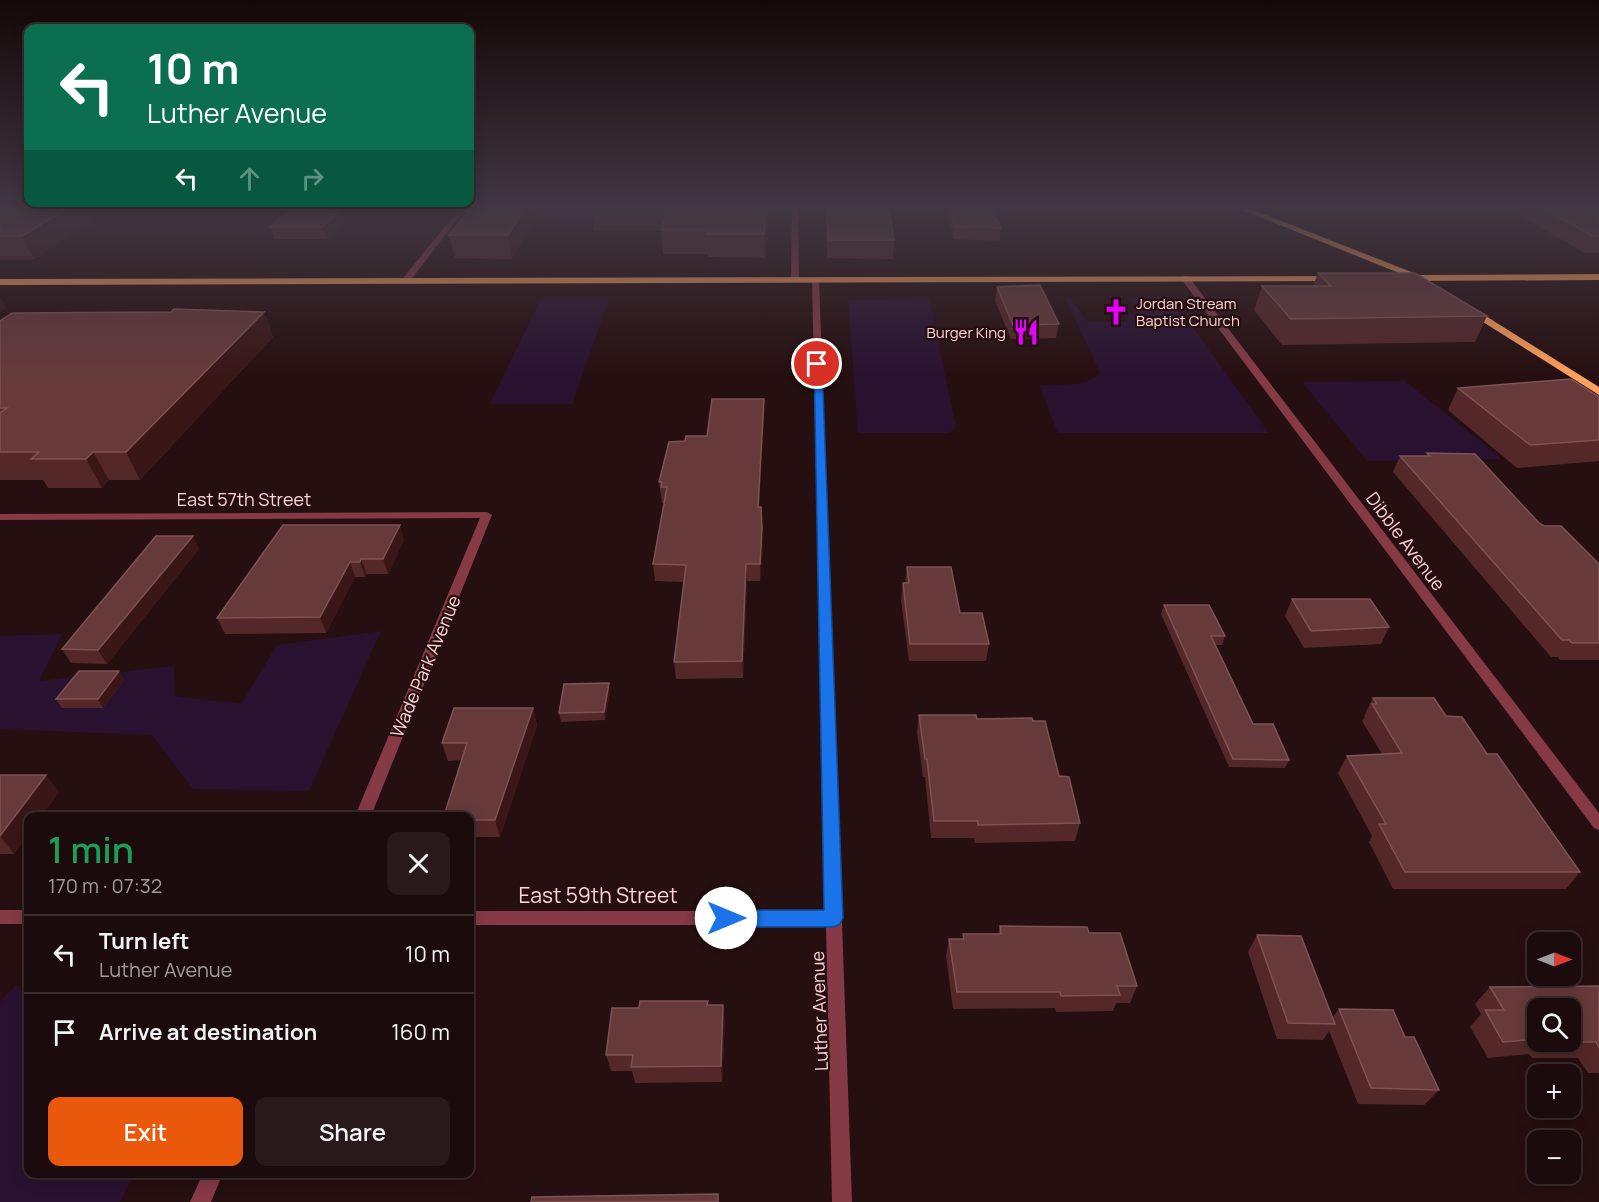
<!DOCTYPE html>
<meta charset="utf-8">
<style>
:root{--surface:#1c0b0c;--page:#29191a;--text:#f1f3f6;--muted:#a09b9d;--line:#3a2b2d;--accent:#ea580c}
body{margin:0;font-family:Manrope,sans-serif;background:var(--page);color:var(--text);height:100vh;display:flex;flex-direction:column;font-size:22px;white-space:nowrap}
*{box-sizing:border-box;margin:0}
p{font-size:20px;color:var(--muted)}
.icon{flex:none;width:33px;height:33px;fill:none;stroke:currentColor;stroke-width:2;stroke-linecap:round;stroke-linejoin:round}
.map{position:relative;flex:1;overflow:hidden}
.drawer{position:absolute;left:24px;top:812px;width:450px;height:366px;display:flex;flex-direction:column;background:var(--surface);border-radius:12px;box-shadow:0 3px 15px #0003,0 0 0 2px var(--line)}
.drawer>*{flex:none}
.banner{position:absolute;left:24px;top:24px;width:450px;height:183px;border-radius:12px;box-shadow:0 3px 15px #0003,0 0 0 2px var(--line);background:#0b6e4f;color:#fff;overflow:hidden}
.needle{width:39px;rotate:90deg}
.controls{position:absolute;left:1527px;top:932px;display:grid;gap:12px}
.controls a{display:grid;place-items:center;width:54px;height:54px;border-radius:12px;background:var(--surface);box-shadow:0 3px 15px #0003,0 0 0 2px var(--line);font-size:30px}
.pin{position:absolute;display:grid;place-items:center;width:51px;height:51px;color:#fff;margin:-26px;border:3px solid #fff;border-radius:50%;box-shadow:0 2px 6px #0007}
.me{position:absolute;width:66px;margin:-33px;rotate:90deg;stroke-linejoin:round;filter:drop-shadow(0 0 4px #0008)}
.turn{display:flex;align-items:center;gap:21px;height:126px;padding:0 24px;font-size:27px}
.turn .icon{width:78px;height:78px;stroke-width:2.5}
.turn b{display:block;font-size:42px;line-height:51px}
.lanes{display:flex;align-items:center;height:57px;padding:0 24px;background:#0003;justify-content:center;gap:30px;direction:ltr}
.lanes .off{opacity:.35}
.round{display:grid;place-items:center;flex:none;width:63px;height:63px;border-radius:12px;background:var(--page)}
.head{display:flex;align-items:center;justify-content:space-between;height:102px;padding:0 24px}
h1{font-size:36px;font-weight:600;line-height:45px;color:#1e9e55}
.cta{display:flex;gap:12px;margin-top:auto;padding:12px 24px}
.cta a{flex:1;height:69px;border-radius:12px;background:var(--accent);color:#fff;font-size:24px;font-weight:600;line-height:69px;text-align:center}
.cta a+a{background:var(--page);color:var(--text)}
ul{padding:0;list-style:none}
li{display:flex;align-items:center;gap:18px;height:78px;padding:0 24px;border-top:2px solid var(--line)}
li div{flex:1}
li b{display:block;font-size:22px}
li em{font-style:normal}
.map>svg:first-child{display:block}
.green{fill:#291230}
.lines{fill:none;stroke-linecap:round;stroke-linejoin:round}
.minor{fill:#853a46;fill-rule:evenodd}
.primary{fill:#ffa05b;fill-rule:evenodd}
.wall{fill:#542828;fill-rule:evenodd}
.shaded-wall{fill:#3a1617}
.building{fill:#663a3b;stroke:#7e5254;stroke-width:1.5}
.route{fill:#1a73e8;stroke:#114b97;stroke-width:1.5}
.labels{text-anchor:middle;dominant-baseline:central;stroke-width:4.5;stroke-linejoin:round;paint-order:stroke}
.far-poi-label{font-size:15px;fill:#ffd4d8;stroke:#260f10;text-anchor:start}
.street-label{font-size:18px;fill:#ffd4d8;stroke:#260f10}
.near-street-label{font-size:21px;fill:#ffd4d8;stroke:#260f10}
</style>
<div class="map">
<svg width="1599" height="1202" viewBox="0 0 1599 1202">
<rect width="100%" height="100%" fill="#260f10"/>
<path class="green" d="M1065 297H1070L1087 322H1128L1124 315 1140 314 1130 298 1171 297 1269 433H1058L1039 385C1060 385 1084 388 1100 373Z
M544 299H609L572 404H490L540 300Z
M929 299 956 427 949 433H858L848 300Z
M1405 381 1502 459 1367 461 1302 382Z
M381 631 309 791 193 789 152 735 0 729V636L62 634 39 681 174 666 175 696 241 704 277 645Z
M15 986H28V1173H134L120 1202H0V1002Z"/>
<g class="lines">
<path class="minor" d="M459 209H465L410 281H404V277Z
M792 209H798L799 279 795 281 791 279Z
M1182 276H1188L1599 813V830L1594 828 1182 280Z
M812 277 819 279 852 1202H832L826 925H470V911H825Z
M487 512 492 515 371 816H355L480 518 0 520V514Z
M0 910H28V924H0Z
M203 1173H223L211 1202H190Z"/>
<path class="primary" d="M1240 209H1251L1419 275 1599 274V280L1404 281 1399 278 1404 275Z
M1338 276V280L1335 281 0 285V279Z
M1467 308H1473L1599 387V395L1467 312Z"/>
</g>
<path class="wall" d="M0 209 92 222 34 259H0Z
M357 209 326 239H274L270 227Z
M470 209H770L765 258 708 257V254H663L661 230H594L592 215H540L512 259 455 258 449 235Z
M826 209H889L894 240 893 259 827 258Z
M944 209H992L1001 228 1000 241 954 239Z
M1523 209H1599V253H1584L1520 215Z
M1318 273 1487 316 1475 342 1282 345 1254 310 1262 286H1313Z
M997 287 1059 324 1056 338 1011 339 995 301Z
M264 312 273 337 140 480H109L102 488H48L43 480H0V321Z
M1458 388 1599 397V461L1517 468 1448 410Z
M764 414 759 507 763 544 760 581H747L743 678 676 679 674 662 684 582 655 581 653 564 664 503H662L659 482 685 441 707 436Z
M1427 453 1599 564V660H1560L1558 657H1551L1393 472 1400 456H1426Z
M283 525 404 540 388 574H367L365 577H355L326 633 225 634 217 618Z
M199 549 107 664 71 663 62 649Z
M907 567 960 613 989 644 986 661H909L901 600 903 583H905Z
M1292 599 1389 627 1381 644 1304 648 1285 616Z
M1164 605 1225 636 1222 645H1215L1253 724 1289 760 1285 768 1229 767 1161 614Z
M119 671 124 680 103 708H62L56 699Z
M610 692 605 720 561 722 559 713Z
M1373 698 1446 716 1487 754 1580 872 1566 889H1393L1369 842 1372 836 1338 773 1347 756 1382 754 1362 721 1365 717 1364 716Z
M533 708 537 725 500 837H470V816L462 760 448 761 442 743Z
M919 715 1033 721 1059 776 1080 823 1075 841 975 843 974 838H931L925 777H923L917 732Z
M0 775 59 792 42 816H28L14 854H0Z
M1000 926 1089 933 1137 986 1130 1003H1116L1113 1011 1056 1012 1055 1008 953 1009 946 956 949 939H963V934H998Z
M1257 935 1332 1018 1339 1009 1405 1037 1439 1090 1424 1105 1358 1104 1329 1031 1323 1040 1277 1039 1248 952Z
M1599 986V1073H1588L1578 1058H1532L1529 1054 1488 1058 1470 1027 1481 1014 1475 1004 1490 987ZM1538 1008 1570 1041H1538Z
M708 1001V1005L725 1021 722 1082 635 1083 632 1071H611L606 1055 639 1008Z"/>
<path class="shaded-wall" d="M67 209H86L92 222 34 259 22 236Z
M342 209H357L326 239 322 227Z
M525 209H539L540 215 512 259 508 235Z
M767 209H770L765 258 764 234Z
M0 296 6 308 0 312Z
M264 312 273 337 140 480 126 452Z
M764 399V414L758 523V507Z
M93 452 109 480 102 488 86 459Z
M400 525 404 540 388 574 383 559Z
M762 528 763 544 760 581V564Z
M193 536 199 549 107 664 98 650Z
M361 559 367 574 365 577 360 562Z
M350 562 355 577 326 633 320 617Z
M746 564 747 581 743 678 742 661Z
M119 671 124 680 103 708 98 699Z
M609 683 610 692 605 720 604 712Z
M533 708 537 725 500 837 495 820Z
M46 775 59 792 42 816H28V835L14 854 0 836Z
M723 1005 725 1021 722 1082 721 1066Z"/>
<path class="building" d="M0 209H67L22 236H0Z
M291 209H342L322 227H270Z
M470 209H525L508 235H449Z
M668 209H767L764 234H707L708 230H661Z
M827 209H889L894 240H828Z
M949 209H992L1001 228 955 227Z
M1545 209H1599V236H1592Z
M1318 273H1415L1487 316 1291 319 1262 286H1331Z
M1040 285 1059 324 1013 325 997 287Z
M174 309 264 312 126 452H93L86 459H31L39 452H0V413L7 408H0V321L12 313 171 312Z
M1571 379 1599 397V440L1530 445 1458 388Z
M712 399H764L758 507H761L762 528 760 564H746L742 661 674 662 686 565 653 564 667 487H661L662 482H659L669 442 685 441 686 436H707Z
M1427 453 1475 454 1539 523 1544 526H1561L1599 564V643H1572L1569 640H1562L1400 456H1430Z
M283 525H400L383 559H361L360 562H350L320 617 217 618Z
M156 536H193L98 650 62 649Z
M907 567H951L960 613H982L989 644H910L903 583H909Z
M1292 599H1370L1389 627 1311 631Z
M1164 605H1209L1225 636H1211L1253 724H1273L1289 760 1233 759Z
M79 671H119L98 699H56Z
M609 683 604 712 559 713 564 684Z
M1373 698H1434L1446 716 1462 717 1487 754H1497L1580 872H1405L1379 824H1386L1347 756 1402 753 1372 704H1377Z
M454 708H533L495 820H470V816H444L467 743H442Z
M919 715H976L977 719 1032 718 1033 721H1045L1059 776 1069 777 1080 823 978 825V821H934L927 759H925Z
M0 775H46L0 836Z
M1000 926 1087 927 1089 933H1120L1137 986H1117L1120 995 1061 996 1060 992H957L949 939H964L963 934H1001Z
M1257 935 1301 936 1335 1024 1288 1023Z
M1599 986V1047L1596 1042H1548L1547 1041H1570V1008H1538V1039L1503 1042 1485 1010H1504L1490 987Z
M640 1001H708L707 1005H723L721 1066 631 1067 633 1055H606L612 1008H639Z
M1339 1009 1393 1010 1405 1037H1414L1439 1090 1371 1088Z
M718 1194V1202H531L532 1197Z"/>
<linearGradient id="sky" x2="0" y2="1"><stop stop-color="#150809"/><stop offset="0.55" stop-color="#413742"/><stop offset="1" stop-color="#413742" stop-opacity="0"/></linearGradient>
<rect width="1599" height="377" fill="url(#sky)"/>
<path class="route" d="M814 362 822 364 843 918 840 924 834 927H726L720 924 717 918 720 912 726 910H824Z"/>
<defs>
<g id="church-bare" transform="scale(2.07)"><path d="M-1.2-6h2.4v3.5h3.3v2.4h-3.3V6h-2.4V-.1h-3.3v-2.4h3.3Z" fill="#e401fe" stroke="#260f10" stroke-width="2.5" paint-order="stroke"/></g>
<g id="restaurant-bare" transform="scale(2.07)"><path d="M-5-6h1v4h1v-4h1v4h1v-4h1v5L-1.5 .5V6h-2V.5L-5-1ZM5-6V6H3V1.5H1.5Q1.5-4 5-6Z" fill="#e401fe" stroke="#260f10" stroke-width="2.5" paint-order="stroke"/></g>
</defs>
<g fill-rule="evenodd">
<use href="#church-bare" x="1116" y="312"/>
<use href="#restaurant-bare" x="1026" y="332"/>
</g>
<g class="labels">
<g class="far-poi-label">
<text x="1136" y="303">Jordan Stream<tspan x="1136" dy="17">Baptist Church</tspan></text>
<text x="1006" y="332" text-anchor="end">Burger King</text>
</g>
<g class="street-label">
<text x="244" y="499">East 57th Street</text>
<text transform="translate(1406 541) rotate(53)">Dibble Avenue</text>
<text transform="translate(425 666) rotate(-67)">Wade Park Avenue</text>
<text transform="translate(819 1011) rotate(-92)">Luther Avenue</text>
</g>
<g class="near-street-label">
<text x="598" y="895">East 59th Street</text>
</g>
</g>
</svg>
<div class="controls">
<a><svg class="needle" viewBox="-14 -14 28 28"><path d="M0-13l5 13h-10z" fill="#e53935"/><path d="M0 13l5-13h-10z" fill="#a09b9d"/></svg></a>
<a><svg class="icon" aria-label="search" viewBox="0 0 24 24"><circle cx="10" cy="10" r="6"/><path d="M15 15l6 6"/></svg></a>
<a>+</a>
<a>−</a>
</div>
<div class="pin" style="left:817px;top:364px;background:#d93025"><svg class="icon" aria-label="arrive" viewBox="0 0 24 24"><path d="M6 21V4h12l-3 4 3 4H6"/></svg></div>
<svg class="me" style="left:726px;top:918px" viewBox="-20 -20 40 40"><circle r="19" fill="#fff"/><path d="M0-13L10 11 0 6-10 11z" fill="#1a73e8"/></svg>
<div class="banner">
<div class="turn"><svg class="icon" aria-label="left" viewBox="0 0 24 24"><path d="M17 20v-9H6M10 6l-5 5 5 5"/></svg><div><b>10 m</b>Luther Avenue</div></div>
<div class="lanes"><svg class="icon" aria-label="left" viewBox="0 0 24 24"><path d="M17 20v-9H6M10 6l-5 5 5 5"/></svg><svg class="icon off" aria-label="ahead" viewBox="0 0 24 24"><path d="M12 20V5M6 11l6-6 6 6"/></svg><svg class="icon off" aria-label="right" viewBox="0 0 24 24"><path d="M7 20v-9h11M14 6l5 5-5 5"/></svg></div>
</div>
<section class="drawer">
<div class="head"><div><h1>1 min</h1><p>170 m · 07:32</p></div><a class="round"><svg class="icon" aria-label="close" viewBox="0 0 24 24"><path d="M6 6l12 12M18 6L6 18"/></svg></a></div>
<ul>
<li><svg class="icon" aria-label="left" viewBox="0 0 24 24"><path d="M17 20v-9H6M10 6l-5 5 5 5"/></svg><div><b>Turn left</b><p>Luther Avenue</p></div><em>10 m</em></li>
<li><svg class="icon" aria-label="arrive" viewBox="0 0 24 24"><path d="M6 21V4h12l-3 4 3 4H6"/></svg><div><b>Arrive at destination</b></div><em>160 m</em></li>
</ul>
<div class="cta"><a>Exit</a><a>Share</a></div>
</section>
</div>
